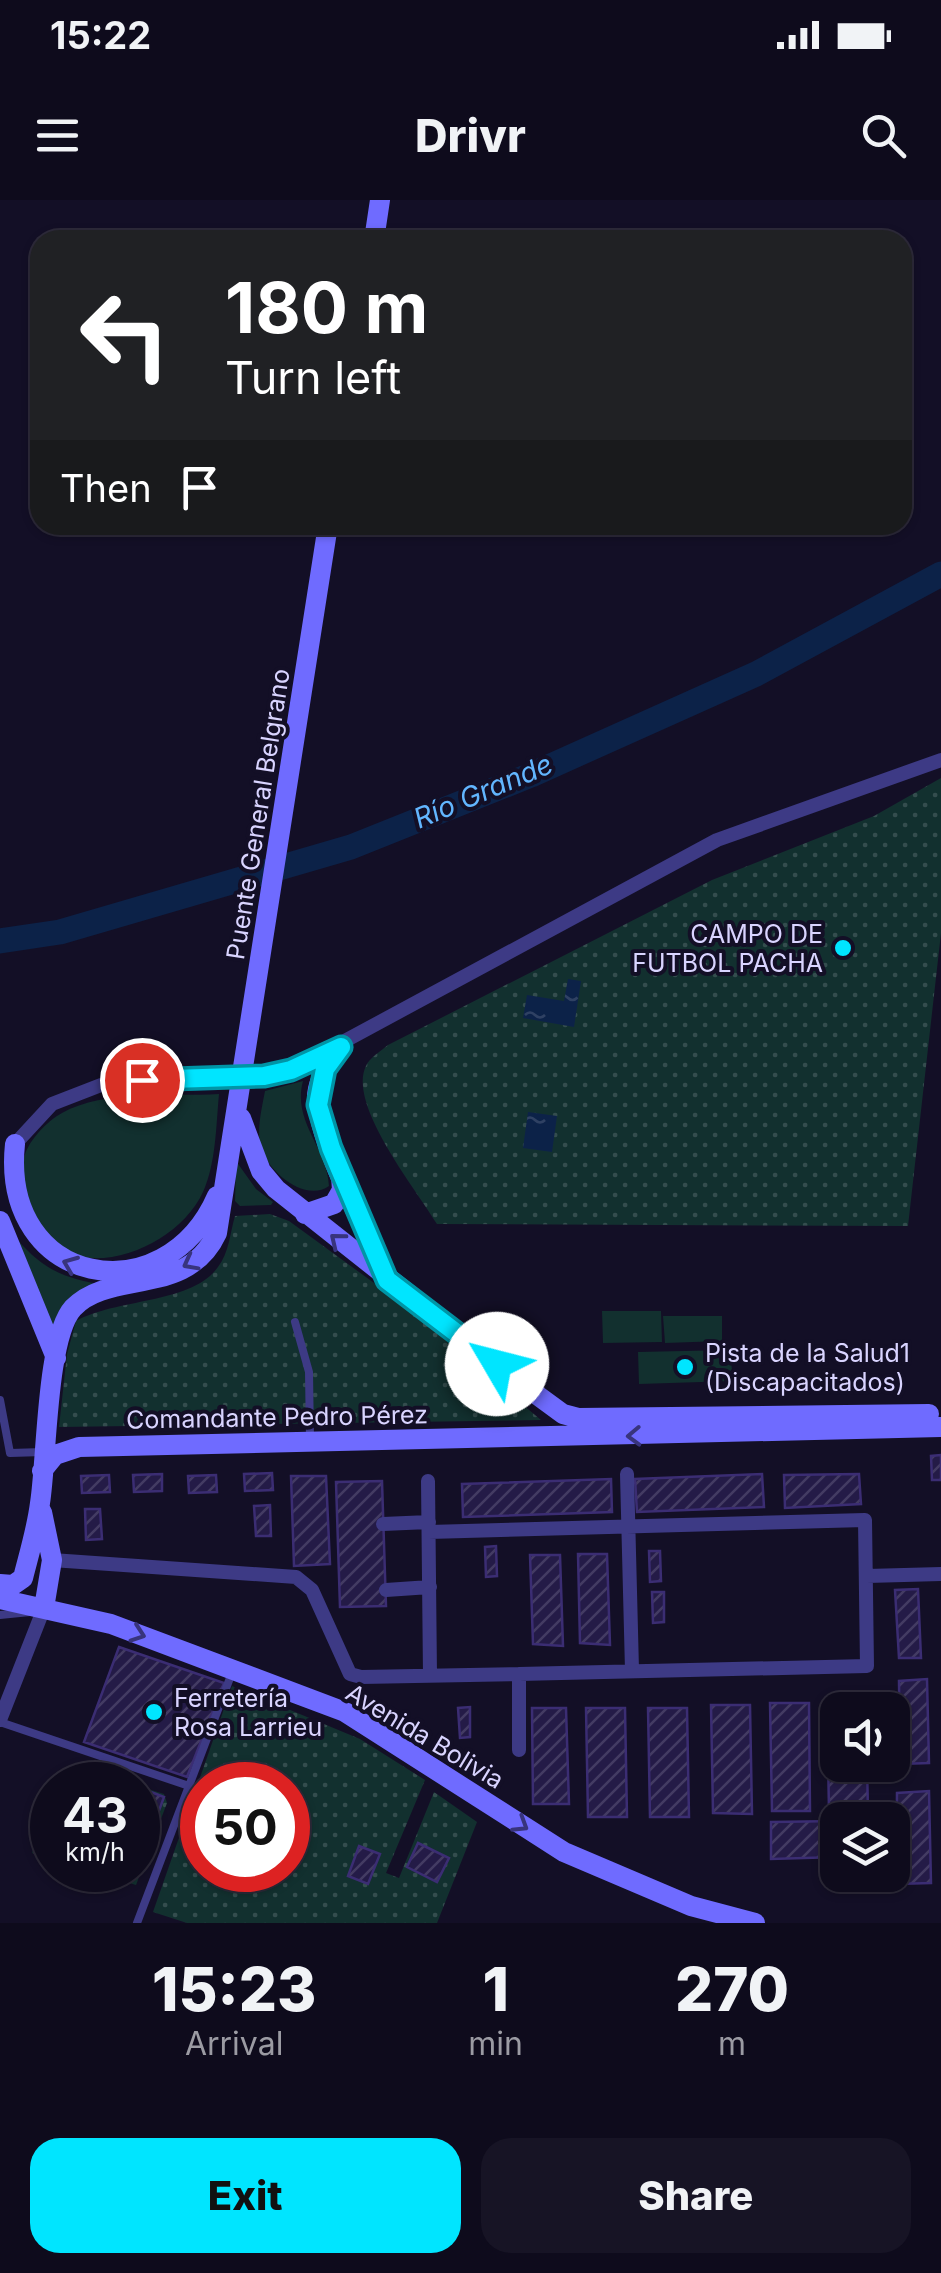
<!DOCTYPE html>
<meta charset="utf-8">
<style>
:root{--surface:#0e0b1c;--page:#171425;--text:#f1f3f6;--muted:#9b9ba3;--line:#2e2b3b;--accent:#00e5ff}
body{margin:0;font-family:Inter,sans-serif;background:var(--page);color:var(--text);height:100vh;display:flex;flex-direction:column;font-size:38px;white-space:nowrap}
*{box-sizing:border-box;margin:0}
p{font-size:32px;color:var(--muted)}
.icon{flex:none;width:55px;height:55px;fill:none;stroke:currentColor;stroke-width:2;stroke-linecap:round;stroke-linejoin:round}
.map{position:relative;height:1723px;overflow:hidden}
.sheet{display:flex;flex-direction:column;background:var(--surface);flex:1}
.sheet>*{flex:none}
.guide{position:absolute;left:30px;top:30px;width:882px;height:305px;border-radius:30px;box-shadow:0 2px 8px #0004,0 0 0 2px var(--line);background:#202124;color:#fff;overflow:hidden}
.controls{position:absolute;left:820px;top:1492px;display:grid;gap:20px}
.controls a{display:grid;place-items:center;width:90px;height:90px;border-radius:20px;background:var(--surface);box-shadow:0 2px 8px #0004,0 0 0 2px var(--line);font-size:50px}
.speed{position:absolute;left:30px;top:1562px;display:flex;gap:20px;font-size:50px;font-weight:700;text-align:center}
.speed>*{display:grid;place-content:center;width:130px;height:130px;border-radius:50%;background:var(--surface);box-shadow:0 2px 8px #0004,0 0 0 2px var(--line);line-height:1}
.speed small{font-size:25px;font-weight:400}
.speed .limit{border:15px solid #d22;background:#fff;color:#111}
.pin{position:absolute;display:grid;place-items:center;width:85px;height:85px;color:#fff;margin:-42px;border:5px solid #fff;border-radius:50%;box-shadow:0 2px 10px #0007}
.me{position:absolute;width:110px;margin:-55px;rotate:307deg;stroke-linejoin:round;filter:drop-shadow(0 0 8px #0008)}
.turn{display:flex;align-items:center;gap:35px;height:210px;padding:0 30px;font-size:45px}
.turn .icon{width:130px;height:130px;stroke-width:2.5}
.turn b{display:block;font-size:70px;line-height:85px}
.then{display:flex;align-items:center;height:95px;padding:0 30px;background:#0003;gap:20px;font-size:38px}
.eta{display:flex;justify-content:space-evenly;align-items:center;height:170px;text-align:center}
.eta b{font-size:60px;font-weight:800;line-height:70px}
.action{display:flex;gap:20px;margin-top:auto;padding:20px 30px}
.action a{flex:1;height:115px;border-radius:30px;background:var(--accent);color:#111;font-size:40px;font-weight:800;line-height:115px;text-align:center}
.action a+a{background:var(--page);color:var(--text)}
.status{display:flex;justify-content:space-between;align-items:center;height:70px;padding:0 50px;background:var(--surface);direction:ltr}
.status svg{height:28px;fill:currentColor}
header{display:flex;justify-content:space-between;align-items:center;height:130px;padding:0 30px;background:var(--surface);font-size:45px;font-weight:800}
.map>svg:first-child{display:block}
.grass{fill:#12302f}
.park{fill:url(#park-dots);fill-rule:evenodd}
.water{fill:url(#water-ripples)}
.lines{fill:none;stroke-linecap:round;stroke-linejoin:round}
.river{stroke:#0c2248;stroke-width:25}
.building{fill:url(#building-hatch);stroke:#3b2d73;stroke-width:2.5}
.secondary-tunnel{stroke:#312d47;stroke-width:20;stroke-dasharray:20 10;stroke-linecap:butt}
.lane{stroke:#3d3a85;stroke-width:8}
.street{stroke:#3d3a85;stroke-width:14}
.secondary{stroke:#6f6bff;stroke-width:20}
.oneway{stroke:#38347d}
.route-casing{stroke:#0095a6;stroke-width:25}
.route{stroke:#00e5ff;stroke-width:18}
.poi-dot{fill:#00e5ff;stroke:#130f26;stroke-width:4}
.labels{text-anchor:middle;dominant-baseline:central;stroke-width:8;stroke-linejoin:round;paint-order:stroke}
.street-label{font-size:25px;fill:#d9d4ff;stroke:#130f26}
.poi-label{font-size:25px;fill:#d9d4ff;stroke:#130f26;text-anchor:start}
.water-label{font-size:28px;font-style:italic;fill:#62b6ff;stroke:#130f26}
</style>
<div class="status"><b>15:22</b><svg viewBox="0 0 49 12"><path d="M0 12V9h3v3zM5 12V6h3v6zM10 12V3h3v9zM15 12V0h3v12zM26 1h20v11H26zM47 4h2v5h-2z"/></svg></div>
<header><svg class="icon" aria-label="menu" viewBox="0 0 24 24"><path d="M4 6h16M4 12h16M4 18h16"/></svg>Drivr<svg class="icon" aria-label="search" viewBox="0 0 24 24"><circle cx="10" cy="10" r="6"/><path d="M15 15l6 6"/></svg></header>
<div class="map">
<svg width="941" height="1723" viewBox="0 0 941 1723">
<defs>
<pattern id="park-dots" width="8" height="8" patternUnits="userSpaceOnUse" patternTransform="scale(2.5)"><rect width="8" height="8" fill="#12302f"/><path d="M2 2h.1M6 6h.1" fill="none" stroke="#344d4e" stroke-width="1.8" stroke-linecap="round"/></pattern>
<pattern id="water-ripples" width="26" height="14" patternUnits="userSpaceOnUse" patternTransform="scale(2.5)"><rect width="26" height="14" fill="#0c2248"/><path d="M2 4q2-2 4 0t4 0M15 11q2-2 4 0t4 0" fill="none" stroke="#2f4163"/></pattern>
<pattern id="building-hatch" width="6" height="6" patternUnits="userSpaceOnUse" patternTransform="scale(2.5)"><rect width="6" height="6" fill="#241b47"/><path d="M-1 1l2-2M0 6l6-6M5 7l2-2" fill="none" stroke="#433b63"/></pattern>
</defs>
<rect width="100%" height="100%" fill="#130f26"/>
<path class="grass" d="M303 881C292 922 327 947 329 986 305 1003 267 971 261 947 256 932 262 907 265 891Z
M219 894C216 926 216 963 203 992 181 1040 106 1077 55 1048 28 1033 20 987 24 959 26 943 47 921 62 913 105 889 171 897 219 894Z
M236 961 256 989 273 1002 271 1005 240 1006 235 1001Z
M16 1038C43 1070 65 1079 106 1085L63 1107 51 1131Z
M602 1111H661L662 1142 603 1143Z
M663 1116H722V1141L665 1143Z
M730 1150 733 1181 639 1184 638 1152Z"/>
<path class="park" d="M941 578V733L908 1026 437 1024C416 989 347 904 366 866 369 858 381 851 388 845L712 680 874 616Z
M270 1014 289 1021 407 1107 541 1220 59 1227 67 1154 76 1121C118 1098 192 1104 218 1067 229 1053 230 1033 235 1016Z
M232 1486 360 1539 425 1580 386 1673 399 1678 434 1592 477 1622 437 1723H187L153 1712ZM202 1585H288V1670H202Z
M138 1586 164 1594 167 1603 136 1685 87 1670H138Z
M48 1607 52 1608V1659L32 1653Z"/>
<path class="water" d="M568 779 581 781 574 827 523 818 527 795 564 801Z
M528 912 557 916 552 952 523 948Z"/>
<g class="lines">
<path class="river" d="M0 741 60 732 351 647 531 575 756 474 941 374"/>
</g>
<path class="building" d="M941 1255V1280H932L931 1256Z
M272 1273 273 1290 245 1291 244 1274Z
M162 1274V1291L134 1292 133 1275Z
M762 1274 764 1307 637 1312 635 1279Z
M859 1274 861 1304 785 1308 784 1275Z
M109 1275 110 1292 82 1293 81 1276Z
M216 1275 217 1292 189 1293 188 1276Z
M291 1276H326L330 1364 294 1366Z
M611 1279 612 1312 463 1317 462 1284Z
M382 1281 386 1406 340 1407 336 1282Z
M270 1305 271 1336H256L254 1306Z
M85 1309H100L102 1339 86 1340Z
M496 1346 497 1376 486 1377 485 1347Z
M649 1351H660L661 1381 650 1382Z
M578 1354H607L610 1445 580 1443Z
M530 1355H560L563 1446 533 1444Z
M918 1389 921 1458H899L895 1390Z
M652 1392H664V1422L653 1423Z
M119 1447 224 1483 187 1577 84 1542Z
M927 1479 929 1563 900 1564 899 1481Z
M770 1503H809L810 1611H772Z
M827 1503H866V1510H838V1565H867L868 1612 829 1611Z
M711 1505H750L752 1614 713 1613Z
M470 1507V1537L460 1538 458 1508Z
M532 1508H566L569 1604H533Z
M586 1508H625L627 1617H588Z
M648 1508H687L689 1617H650Z
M929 1591 931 1683 896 1684 897 1593Z
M151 1592 164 1597 152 1630 139 1625Z
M838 1621V1657L771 1659V1622Z
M418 1643 449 1658 437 1682 407 1667Z
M359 1646 380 1654 368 1684 348 1676Z"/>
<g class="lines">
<path class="secondary-tunnel" d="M497 1164 533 1192"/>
<path class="lane" d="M295 1122 309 1172 310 1240
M0 1200 10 1253 43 1252
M0 1415 30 1412
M0 1522 192 1587
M137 1723 233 1470"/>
<path class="street" d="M15 944 52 904 101 885 291 870 717 640 941 560
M627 1274 632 1470
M428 1281 430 1475
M383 1324 429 1322
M429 1332 865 1320 867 1466 519 1474
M52 1360 296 1377 312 1390 350 1474 361 1477 519 1474V1550
M867 1376 941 1374
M386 1390 430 1387
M0 1520 44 1408"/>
<path class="secondary" d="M374 40 380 0
M341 847C330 862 319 876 317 895 315 935 368 1035 386 1076
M241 918 261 971 276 989 497 1164
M15 944C0 1087 165 1116 217 996
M305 1014 334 1004 342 990 341 976
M0 1021 56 1158
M533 1192 563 1214 578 1218 929 1214
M42 1271 55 1255 79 1247 941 1227
M42 1312 52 1360 44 1408
M0 1384 13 1385 23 1378C29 1354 37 1328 40 1303 47 1260 46 1138 73 1108 110 1069 187 1098 217 1033L328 325
M0 1399 111 1424 345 1512 564 1652 691 1706 755 1723"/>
</g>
<defs><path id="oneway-chevron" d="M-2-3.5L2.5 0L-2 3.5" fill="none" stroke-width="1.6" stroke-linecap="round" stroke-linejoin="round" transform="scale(2.5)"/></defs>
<g class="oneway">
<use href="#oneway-chevron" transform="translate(337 1040) rotate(-141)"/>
<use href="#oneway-chevron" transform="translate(190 1063) rotate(152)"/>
<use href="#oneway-chevron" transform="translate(70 1064) rotate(-158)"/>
<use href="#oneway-chevron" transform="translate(634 1236) rotate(178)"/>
<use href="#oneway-chevron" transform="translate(138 1434) rotate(19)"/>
<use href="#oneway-chevron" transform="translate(521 1625) rotate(32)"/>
</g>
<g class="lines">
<g class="route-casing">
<path id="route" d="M142 880 264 876 291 870 341 847 325 869 318 905 331 948 387 1080 497 1164"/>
</g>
<use href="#route" class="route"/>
</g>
<g class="poi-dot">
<circle cx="843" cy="748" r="10"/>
<circle cx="685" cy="1167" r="10"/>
<circle cx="154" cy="1512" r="10"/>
</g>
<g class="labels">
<g class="street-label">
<text transform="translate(258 614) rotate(-81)">Puente General Belgrano</text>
<text transform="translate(277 1217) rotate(-1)">Comandante Pedro Pérez</text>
<text transform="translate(425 1536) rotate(31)">Avenida Bolivia</text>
</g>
<g class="poi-label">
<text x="823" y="734" text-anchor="end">CAMPO DE<tspan x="823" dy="29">FUTBOL PACHA</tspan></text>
<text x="705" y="1153">Pista de la Salud1<tspan x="705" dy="29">(Discapacitados)</tspan></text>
<text x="174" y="1498">Ferretería<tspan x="174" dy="29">Rosa Larrieu</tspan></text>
</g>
<g class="water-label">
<text transform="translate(483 591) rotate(-23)">Río Grande</text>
</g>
</g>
</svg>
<div class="controls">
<a><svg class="icon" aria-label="sound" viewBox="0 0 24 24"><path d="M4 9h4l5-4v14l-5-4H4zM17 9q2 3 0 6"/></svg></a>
<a><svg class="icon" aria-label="layers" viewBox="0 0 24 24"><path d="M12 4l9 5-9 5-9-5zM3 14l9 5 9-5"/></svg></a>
</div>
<div class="speed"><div>43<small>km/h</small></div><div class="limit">50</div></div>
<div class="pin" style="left:142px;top:880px;background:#d93025"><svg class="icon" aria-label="arrive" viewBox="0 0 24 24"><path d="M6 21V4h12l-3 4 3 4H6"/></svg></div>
<svg class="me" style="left:497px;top:1164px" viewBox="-20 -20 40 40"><circle r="19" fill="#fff"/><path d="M0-13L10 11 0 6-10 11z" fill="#00e5ff"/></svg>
<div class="guide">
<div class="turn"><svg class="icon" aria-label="left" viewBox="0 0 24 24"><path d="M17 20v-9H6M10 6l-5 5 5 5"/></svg><div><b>180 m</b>Turn left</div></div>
<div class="then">Then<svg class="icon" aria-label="arrive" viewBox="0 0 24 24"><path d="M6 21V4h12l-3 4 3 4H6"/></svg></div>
</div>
</div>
<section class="sheet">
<div class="eta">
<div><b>15:23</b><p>Arrival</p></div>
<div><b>1</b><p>min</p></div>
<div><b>270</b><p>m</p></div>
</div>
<div class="action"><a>Exit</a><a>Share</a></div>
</section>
